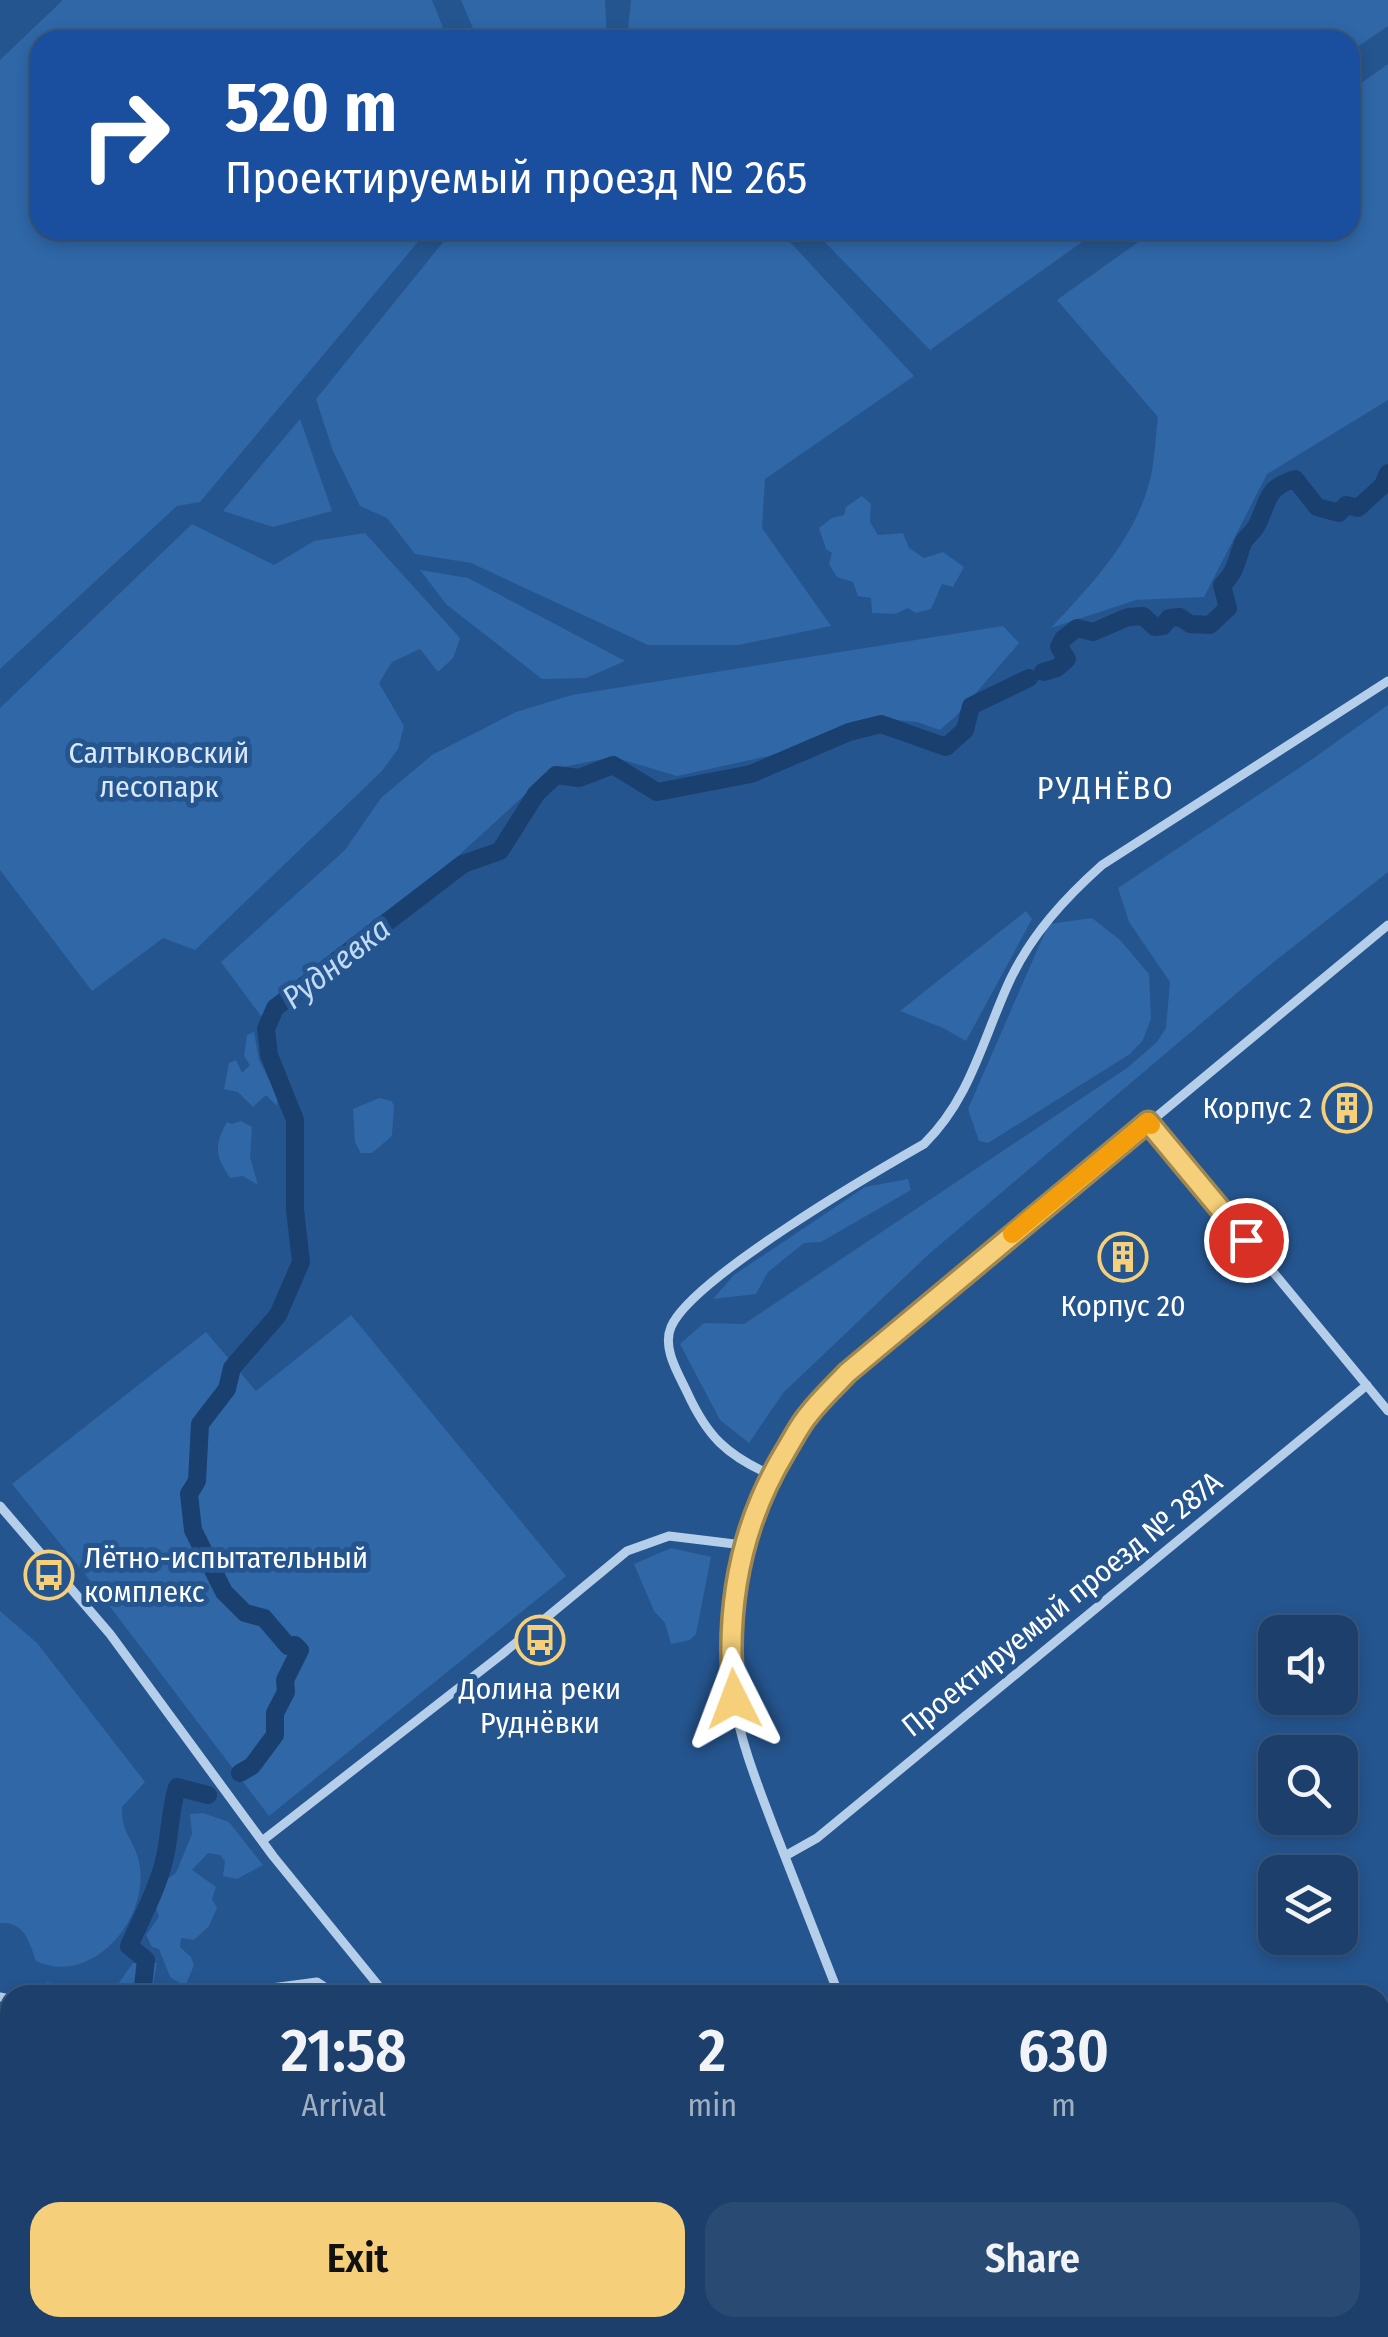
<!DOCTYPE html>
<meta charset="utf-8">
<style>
:root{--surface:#1c406b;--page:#294b73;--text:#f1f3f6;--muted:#a0afc1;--line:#3a597e;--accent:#f5cf79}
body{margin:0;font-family:"Fira Sans Condensed",sans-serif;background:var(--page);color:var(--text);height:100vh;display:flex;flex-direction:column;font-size:38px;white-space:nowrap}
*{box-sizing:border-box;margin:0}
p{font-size:32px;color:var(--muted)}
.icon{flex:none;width:55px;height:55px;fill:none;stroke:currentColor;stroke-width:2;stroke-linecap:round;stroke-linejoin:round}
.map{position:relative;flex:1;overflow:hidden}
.panel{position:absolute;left:0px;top:1985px;width:1390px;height:352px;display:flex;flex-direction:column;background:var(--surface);border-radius:30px 30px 0 0;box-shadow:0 5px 15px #0003,0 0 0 2px var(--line)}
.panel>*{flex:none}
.top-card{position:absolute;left:30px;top:30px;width:1330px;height:210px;border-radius:30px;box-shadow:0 5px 15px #0003,0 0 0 2px var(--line);background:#1a4fa0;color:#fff;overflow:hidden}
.buttons{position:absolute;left:1258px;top:1615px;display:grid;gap:20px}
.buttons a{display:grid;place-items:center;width:100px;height:100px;border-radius:20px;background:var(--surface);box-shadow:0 5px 15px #0003,0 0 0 2px var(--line);font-size:50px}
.pin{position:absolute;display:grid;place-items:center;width:85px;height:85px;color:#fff;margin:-42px;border:5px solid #fff;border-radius:50%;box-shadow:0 2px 10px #0007}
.me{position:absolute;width:110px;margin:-55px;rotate:357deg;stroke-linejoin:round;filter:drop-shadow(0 0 8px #0008)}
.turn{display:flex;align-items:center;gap:35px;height:210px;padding:0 30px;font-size:45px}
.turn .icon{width:130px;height:130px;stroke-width:2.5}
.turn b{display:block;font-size:70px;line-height:85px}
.eta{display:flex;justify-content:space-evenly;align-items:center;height:170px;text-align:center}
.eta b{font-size:60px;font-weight:600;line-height:70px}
.button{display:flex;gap:20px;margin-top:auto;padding:20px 30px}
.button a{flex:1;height:115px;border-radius:30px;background:var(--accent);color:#111;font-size:40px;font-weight:600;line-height:115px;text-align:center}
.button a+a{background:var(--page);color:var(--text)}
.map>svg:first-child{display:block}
.green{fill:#2f67a7}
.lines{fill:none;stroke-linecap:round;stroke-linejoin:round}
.river{stroke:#1a406f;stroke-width:18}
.minor{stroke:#b5cfeb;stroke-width:9}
.secondary{stroke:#e0ecf9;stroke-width:12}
.trunk{stroke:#fcfeff;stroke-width:15}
.route-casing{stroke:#9f874f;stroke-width:25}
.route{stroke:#f5cf79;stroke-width:18}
.slow{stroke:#f59e0b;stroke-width:18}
.labels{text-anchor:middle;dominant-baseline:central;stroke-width:10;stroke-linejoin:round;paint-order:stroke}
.park-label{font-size:30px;fill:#dae8f9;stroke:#25558f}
.poi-label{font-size:30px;fill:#fff;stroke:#25558f}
.street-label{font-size:30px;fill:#fff;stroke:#25558f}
.neighbourhood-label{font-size:32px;letter-spacing:2.5px;fill:#fff;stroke:#25558f}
.water-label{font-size:32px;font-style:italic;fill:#c1d9f2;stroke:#25558f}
</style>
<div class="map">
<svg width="1388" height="2337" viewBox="0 0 1388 2337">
<rect width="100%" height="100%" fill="#25558f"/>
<path class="green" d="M63 0H432L448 40H40V230H428L200 502 177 506 0 669V60Z
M461 0H605L607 40H478Z
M631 0H1388V26L1350 52V40H627Z
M1388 64V400L1267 474 1204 597 1136 600 1051 628C1090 586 1131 544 1148 487 1155 465 1155 439 1158 417L1057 300 1155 230H1350V91Z
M453 230H779L914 376 765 479 762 528 831 626 739 645H648L471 563 415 554 387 518 360 506 333 451 316 399Z
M813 230H1099L930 350Z
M300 419 332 511 273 527 223 511Z
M862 496 871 504 870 522 878 535 903 533 909 548 924 558 943 552 964 567 953 587 942 584 931 609 916 613 908 608 895 614 872 613 871 598 858 596 853 582 837 577 829 564 832 553 826 549 819 528 832 518 844 515 846 507Z
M192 524 274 565 314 541 365 533 460 638 453 658 438 672 420 649 392 662 379 683 404 726 398 749 382 771 195 950 163 938 92 991 0 870V708Z
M420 570 468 578 625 661 586 678 542 679 447 605Z
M1003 626 1019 643 956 716 940 730 917 722 876 718 769 756 677 776 613 757 553 769 458 856 297 980 261 1016 221 962 345 850 381 798 432 755 516 712 572 695Z
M1388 705V872L1270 965 929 1254 783 1393 749 1443 720 1420 680 1344 704 1323 744 1324 1127 1068 1157 1042 1166 1028 1170 982 1129 922 1118 888 1311 760Z
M1026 911 1032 919 966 1041 943 1028 900 1011Z
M1092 918 1120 940 1149 974 1151 1019 1143 1040 1130 1054 988 1143 979 1141 968 1109 1045 932 1049 924Z
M254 1032 259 1060 277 1095V1106L266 1095 253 1107 238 1092 224 1089 229 1063 236 1060 242 1073 250 1065 244 1056 247 1035Z
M379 1098 391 1101 394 1105 392 1136 372 1153H361L355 1142 353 1109Z
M241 1121 252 1127 250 1157 258 1185 243 1176 230 1178C215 1156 214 1145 227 1122L232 1124Z
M908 1179 911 1190 821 1242 804 1243 768 1272 756 1294 713 1299 734 1275 865 1187Z
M351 1315 566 1576 269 1816 92 1583 12 1484 206 1332 256 1391Z
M671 1548 711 1557 696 1634 690 1640 671 1644 665 1623 654 1611 634 1564Z
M0 1611 37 1643 145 1782 122 1807C121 1833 132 1836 138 1858 154 1914 94 1988 36 1961 29 1941 25 1922 0 1923Z
M1306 1615 1338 1632H1275V1670L1257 1660 1278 1622Z
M203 1813 229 1822 263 1865 237 1879 223 1876 225 1861 220 1855 208 1853 192 1870 216 1887 212 1899 217 1908 209 1926 194 1940 181 1938 180 1947 191 1957 194 1965 185 1987 170 1977 159 1949 152 1947 146 1935 159 1917 155 1904 167 1879 176 1873 192 1834 190 1814Z
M133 1963H157L151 1995 47 1993 46 1982 113 1991Z"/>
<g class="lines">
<path class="river" d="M1043 672 1057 668 1067 659 1059 647 1063 639 1077 628 1093 632 1128 617 1143 616 1155 627 1163 626 1169 618 1180 617 1190 624 1210 625 1228 608 1222 585C1237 571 1236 561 1243 543 1246 536 1254 532 1257 525 1269 501 1265 488 1295 479L1317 507 1339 513 1346 505 1358 508 1383 485 1388 473
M240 1773 252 1766 275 1735V1713L286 1692 285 1680 300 1650 295 1645 288 1646 264 1618 245 1613 224 1592 193 1530 189 1494 197 1481 200 1424 227 1389 232 1368 278 1315 301 1262 295 1210V1120L269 1055 266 1029 275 1008 463 864 500 851 536 794 556 775 579 778 613 765 657 792 751 774 849 732 881 724 946 747 965 730 971 706 1029 678
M142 1995 146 1960 129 1946C142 1917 158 1888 165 1857 170 1834 170 1811 177 1787L208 1795
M0 2252 10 2244"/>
<path class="minor" d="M1149 1122 1388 1411
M771 1475C726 1455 707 1436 687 1392 678 1373 662 1348 671 1327 691 1279 873 1173 924 1144 971 1098 983 1038 1010 980 1032 934 1064 899 1102 865L1388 681
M0 1506 110 1634 273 1856 386 1995
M262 1841 501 1655 627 1551 669 1536 743 1545
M785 1856 817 1838 1367 1385
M218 1995 317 1982 337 1995
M839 1995C818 1940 796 1886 775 1831 759 1788 741 1745 734 1700 717 1600 749 1500 806 1418 817 1402 833 1387 847 1373L1388 925
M0 1997 10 1999
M292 2328 299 2337
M514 2328 518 2337
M658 2328 666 2337
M940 2328 941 2337
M180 2337 191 2328"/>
<path class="secondary" d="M1380 2284 1388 2260
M1366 2337 1369 2328"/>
<path class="trunk" d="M1380 2137 1388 2118
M1380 2200 1388 2177
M1318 2337 1321 2328
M1343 2337 1345 2328"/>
</g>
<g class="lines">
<g class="route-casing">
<path id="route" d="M734 1699C725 1611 739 1528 785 1452 793 1439 800 1424 810 1413 821 1399 835 1386 847 1373L1148 1122 1246 1240"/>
</g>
<use href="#route" class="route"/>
<path class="slow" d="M1012 1234 1148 1122 1151 1125"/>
</g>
<defs>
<g id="building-ring" transform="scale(2.5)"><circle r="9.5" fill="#25558f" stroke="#f5cf79" stroke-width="1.5"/><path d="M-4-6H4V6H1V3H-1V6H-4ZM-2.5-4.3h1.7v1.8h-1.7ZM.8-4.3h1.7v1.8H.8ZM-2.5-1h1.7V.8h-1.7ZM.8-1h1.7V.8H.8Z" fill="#f5cf79"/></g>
<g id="bus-ring" transform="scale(2.5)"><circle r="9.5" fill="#25558f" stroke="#f5cf79" stroke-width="1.5"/><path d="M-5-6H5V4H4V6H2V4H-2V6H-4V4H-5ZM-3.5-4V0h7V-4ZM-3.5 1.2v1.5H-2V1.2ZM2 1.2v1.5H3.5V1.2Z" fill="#f5cf79"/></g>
</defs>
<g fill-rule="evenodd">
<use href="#building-ring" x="1347" y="1108"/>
<use href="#building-ring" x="1123" y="1257"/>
<use href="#bus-ring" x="49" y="1575"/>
<use href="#bus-ring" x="540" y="1640"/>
</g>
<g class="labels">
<g class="park-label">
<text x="159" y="753">Салтыковский<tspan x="159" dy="34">лесопарк</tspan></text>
</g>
<g class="poi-label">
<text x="1312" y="1108" text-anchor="end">Корпус 2</text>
<text x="1123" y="1306">Корпус 20</text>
<text x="84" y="1558" text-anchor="start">Лётно-испытательный<tspan x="84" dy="34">комплекс</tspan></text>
<text x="540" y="1689">Долина реки<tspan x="540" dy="34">Руднёвки</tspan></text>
</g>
<g class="street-label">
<text transform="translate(1062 1604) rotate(-39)">Проектируемый проезд № 287А</text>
</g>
<g class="neighbourhood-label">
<text x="1106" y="788">РУДНЁВО</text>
</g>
<g class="water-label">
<text transform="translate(336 963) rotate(-38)">Рудневка</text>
</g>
</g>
</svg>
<div class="buttons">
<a><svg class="icon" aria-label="sound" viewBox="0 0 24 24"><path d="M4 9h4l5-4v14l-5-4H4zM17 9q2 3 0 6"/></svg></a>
<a><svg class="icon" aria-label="search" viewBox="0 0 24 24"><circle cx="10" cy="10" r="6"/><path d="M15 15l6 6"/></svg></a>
<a><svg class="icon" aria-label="layers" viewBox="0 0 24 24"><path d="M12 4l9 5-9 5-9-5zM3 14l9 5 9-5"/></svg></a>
</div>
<div class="pin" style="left:1246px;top:1240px;background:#d93025"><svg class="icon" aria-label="arrive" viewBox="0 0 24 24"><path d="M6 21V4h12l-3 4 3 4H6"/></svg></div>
<svg class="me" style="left:734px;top:1699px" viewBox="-20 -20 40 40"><path d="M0-17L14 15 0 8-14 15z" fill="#f5cf79" stroke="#fff" stroke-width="4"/></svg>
<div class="top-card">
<div class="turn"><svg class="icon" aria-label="right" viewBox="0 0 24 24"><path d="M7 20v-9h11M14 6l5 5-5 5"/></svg><div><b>520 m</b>Проектируемый проезд № 265</div></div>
</div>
<section class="panel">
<div class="eta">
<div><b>21:58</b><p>Arrival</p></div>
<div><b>2</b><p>min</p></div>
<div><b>630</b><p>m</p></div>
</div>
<div class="button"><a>Exit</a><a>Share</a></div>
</section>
</div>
